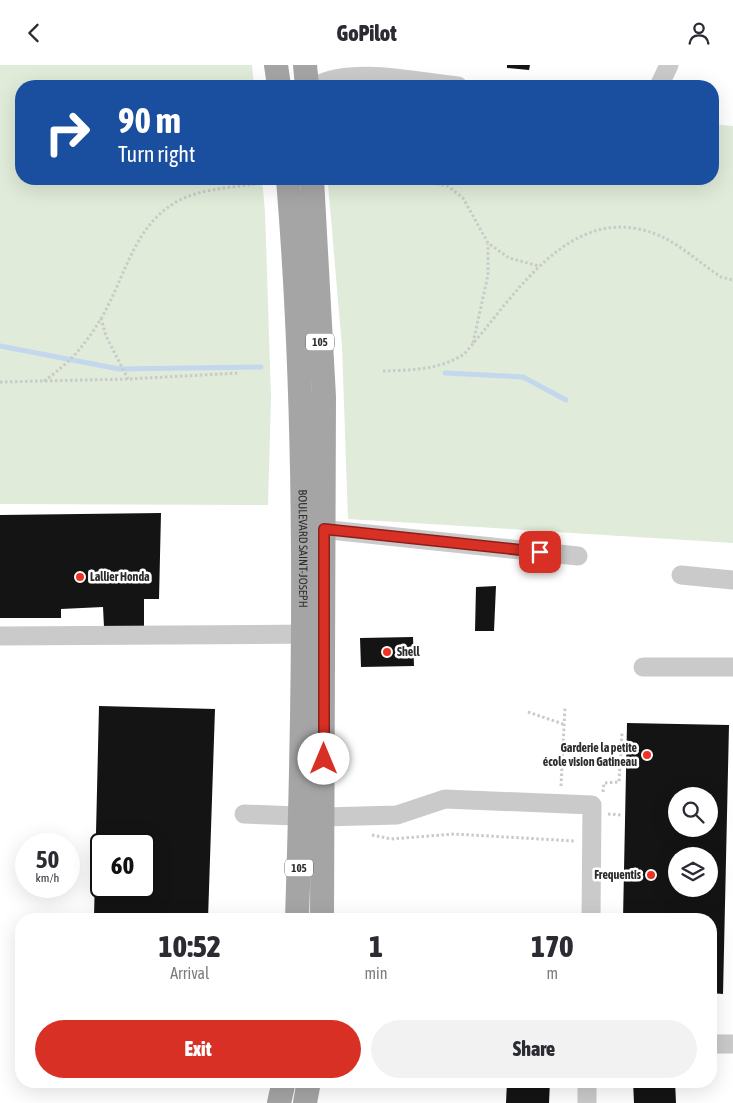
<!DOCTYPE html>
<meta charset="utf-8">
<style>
:root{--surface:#fff;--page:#f2f2f3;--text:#2b2b33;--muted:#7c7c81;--accent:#d93025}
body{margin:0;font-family:"Asap Condensed",sans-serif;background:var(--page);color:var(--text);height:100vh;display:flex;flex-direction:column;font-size:19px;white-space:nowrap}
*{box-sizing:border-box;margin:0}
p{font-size:16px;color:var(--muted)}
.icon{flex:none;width:28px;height:28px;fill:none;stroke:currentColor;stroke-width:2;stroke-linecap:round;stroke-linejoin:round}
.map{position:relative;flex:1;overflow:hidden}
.side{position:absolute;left:15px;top:848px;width:702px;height:175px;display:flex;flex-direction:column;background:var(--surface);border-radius:20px;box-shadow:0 5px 20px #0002}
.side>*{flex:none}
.banner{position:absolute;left:15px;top:15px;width:704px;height:105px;border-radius:20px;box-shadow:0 5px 20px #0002;background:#1a4fa0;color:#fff;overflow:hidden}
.fabs{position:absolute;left:668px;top:722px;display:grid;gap:10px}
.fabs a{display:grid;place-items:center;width:50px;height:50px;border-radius:50%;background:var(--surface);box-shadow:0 5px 20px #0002;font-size:25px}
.speed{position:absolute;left:15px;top:768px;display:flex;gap:10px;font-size:25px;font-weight:700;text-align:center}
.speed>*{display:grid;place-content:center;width:65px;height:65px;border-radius:50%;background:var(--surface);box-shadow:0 5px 20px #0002;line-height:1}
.speed small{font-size:12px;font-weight:400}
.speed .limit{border:2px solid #111;border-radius:8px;background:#fff;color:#111}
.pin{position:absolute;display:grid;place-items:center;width:42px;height:42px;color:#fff;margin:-21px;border-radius:10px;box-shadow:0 2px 8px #0006}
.me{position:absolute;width:55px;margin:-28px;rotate:0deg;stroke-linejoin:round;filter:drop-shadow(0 0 4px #0008)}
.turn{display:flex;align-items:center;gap:18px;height:105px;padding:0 20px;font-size:22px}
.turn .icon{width:65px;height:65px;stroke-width:2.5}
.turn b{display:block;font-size:35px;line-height:42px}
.eta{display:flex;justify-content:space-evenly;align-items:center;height:85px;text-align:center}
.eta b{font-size:30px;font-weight:800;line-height:35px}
.button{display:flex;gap:10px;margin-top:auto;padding:10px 20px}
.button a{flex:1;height:58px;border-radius:30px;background:var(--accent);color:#fff;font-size:20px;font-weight:800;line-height:58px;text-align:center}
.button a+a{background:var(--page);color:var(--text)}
header{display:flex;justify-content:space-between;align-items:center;height:65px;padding:0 20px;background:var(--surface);font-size:22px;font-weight:800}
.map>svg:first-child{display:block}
.green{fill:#e0ebd9}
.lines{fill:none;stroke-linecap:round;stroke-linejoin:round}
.stream{stroke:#c3d7ed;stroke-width:5}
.building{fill:#141414;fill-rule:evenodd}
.path{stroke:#cacaca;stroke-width:3;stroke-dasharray:2.5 2.5;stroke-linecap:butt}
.minor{stroke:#cacaca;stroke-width:19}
.major{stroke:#a5a5a5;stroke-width:24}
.route-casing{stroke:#8d1f18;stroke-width:12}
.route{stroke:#d93025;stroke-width:9}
.poi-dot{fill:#ef3223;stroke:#fff;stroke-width:2}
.labels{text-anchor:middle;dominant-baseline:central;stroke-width:5;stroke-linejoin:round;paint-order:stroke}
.shield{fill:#fff;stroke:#6c6c6c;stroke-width:1}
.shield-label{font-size:11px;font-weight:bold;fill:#2d2d2d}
.street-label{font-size:12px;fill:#2d2d2d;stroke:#fff}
.poi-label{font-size:12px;font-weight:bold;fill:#2d2d2d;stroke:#fff;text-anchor:start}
</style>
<header><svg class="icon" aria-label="back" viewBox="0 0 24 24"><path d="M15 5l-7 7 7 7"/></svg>GoPilot<svg class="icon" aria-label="person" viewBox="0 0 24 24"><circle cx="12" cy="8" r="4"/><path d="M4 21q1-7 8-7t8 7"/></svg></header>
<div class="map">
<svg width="733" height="1038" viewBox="0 0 733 1038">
<rect width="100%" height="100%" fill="#fff"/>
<path class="green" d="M0 0H252L254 21H21V114H262L265 146 271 332 268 440 0 439Z
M713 59 733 61V478L348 454 342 282 328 119 338 118V114H712Z"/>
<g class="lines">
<path class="stream" d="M0 281 119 304 261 302
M445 308 523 312 566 335"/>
</g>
<path class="building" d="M507 0H530L529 5 507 3Z
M161 448 159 534H144V561L104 562 103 542 61 544V553H0V450Z
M496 521 494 566H475L476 522Z
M413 572 414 601 361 602 360 573Z
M99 641 215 644 208 854 94 852ZM101 779H144V821H101Z
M627 658 729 660 723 929 711 928V854H623ZM676 731H709V764H676ZM676 791H709V824H676Z
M507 1016H550L549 1038H506Z
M633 1016H675L676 1038H634Z"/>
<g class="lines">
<path class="path" d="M412 114 448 121 463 133 488 178 509 193 539 201
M101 253 106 271 128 314
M473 278 488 210V179
M383 306C411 305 440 305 464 289 513 235 569 133 658 170 680 179 701 199 721 212L733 215
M44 316C71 297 85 280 102 252 128 207 136 147 195 129 219 122 246 121 270 117
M0 317 128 314 239 308
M528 647 563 659
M561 721 565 642
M603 727 604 718 619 717 622 668
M608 749 622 750
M372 770 391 774 454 769 575 776"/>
<path class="minor" d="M316 21C351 1 418 17 458 21
M659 21 669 0
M311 463 578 491
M681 510 733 515
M0 571 316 569
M643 602H733
M244 749 324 752 397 750 445 734 592 740 591 854
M711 979H733
M587 1038V1016"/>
<g class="major">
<path d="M276 0 279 21"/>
<path d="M305 0 307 21"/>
<path id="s1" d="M288 114C308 360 305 607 297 854"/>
<path d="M312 114 324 332 322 854"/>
<path d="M279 1038 284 1016"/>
<path d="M305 1038 309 1016"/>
</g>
</g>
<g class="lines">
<g class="route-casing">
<path id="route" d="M324 694V464L540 487"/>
</g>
<use href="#route" class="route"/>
</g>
<g class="poi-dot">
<circle cx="80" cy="512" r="5"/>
<circle cx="387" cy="587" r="5"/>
<circle cx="647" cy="690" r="5"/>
<circle cx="651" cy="810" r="5"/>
</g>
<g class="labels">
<g class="shield">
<rect x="306" y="268.5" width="28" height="17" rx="4"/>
<rect x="285" y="794.5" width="28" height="17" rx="4"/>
</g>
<g class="shield-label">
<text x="320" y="277">105</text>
<text x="299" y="803">105</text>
</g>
<g class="street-label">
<text stroke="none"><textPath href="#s1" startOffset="370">BOULEVARD SAINT-JOSEPH</textPath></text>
</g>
<g class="poi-label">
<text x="90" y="512">Lallier Honda</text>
<text x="397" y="587">Shell</text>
<text x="637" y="683" text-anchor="end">Garderie la petite<tspan x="637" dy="14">école vision Gatineau</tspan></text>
<text x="641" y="810" text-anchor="end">Frequentis</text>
</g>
</g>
</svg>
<div class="fabs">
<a><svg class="icon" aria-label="search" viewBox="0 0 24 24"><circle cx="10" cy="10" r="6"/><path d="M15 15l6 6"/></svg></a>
<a><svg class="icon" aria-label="layers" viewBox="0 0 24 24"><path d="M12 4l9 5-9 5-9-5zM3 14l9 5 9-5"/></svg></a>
</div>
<div class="speed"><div>50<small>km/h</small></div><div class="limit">60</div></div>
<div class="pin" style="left:540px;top:487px;background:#d93025"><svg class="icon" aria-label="arrive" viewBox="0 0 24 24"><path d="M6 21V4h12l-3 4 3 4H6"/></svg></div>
<svg class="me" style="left:324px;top:694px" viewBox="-20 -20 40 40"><circle r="19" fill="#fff"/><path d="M0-13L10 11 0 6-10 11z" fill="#d93025"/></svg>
<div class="banner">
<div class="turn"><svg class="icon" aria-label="right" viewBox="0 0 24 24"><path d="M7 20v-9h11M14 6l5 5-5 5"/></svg><div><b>90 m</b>Turn right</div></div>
</div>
<section class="side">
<div class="eta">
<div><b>10:52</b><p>Arrival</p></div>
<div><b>1</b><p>min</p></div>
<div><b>170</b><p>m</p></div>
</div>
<div class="button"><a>Exit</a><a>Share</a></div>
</section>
</div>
